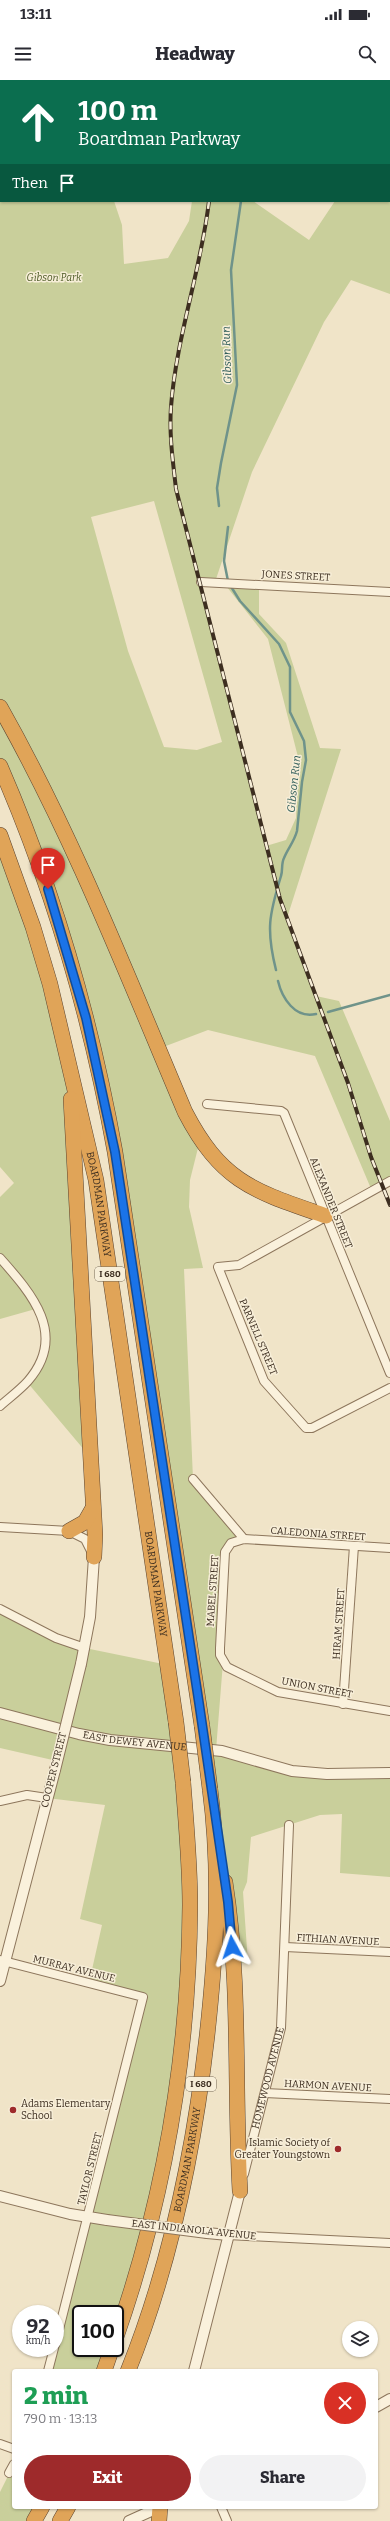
<!DOCTYPE html>
<meta charset="utf-8">
<style>
:root{--surface:#fff;--page:#f2f2f3;--text:#2b2b33;--muted:#7c7c81;--accent:#9e2a2b}
body{margin:0;font-family:Bitter,serif;background:var(--page);color:var(--text);height:100vh;display:flex;flex-direction:column;font-size:15px;white-space:nowrap}
*{box-sizing:border-box;margin:0}
p{font-size:13px;color:var(--muted)}
.icon{flex:none;width:22px;height:22px;fill:none;stroke:currentColor;stroke-width:2;stroke-linecap:round;stroke-linejoin:round}
.map{position:relative;flex:1;overflow:hidden}
.drawer{position:absolute;left:12px;top:2289px;width:366px;height:140px;display:flex;flex-direction:column;background:var(--surface);border-radius:4px;box-shadow:0 1px 3px #0004}
.drawer>*{flex:none}
.guide{position:absolute;left:0px;top:0px;width:390px;height:122px;box-shadow:0 1px 3px #0004;background:#0b6e4f;color:#fff;overflow:hidden}
.buttons{position:absolute;left:342px;top:2241px;display:grid;gap:8px}
.buttons a{display:grid;place-items:center;width:36px;height:36px;border-radius:50%;background:var(--surface);box-shadow:0 1px 3px #0004;font-size:20px}
.speed{position:absolute;left:12px;top:2225px;display:flex;gap:8px;font-size:20px;font-weight:700;text-align:center}
.speed>*{display:grid;place-content:center;width:52px;height:52px;border-radius:50%;background:var(--surface);box-shadow:0 1px 3px #0004;line-height:1}
.speed small{font-size:10px;font-weight:400}
.speed .limit{border:2px solid #111;border-radius:6px;background:#fff;color:#111}
.pin{position:absolute;display:grid;place-items:center;width:34px;height:34px;color:#fff;margin:-41px -17px;border-radius:50% 50% 50% 0;rotate:-45deg;box-shadow:0 0 4px #0007}
.pin .icon{rotate:45deg}
.me{position:absolute;width:44px;margin:-22px;rotate:355deg;stroke-linejoin:round;filter:drop-shadow(0 0 3px #0008)}
.turn{display:flex;align-items:center;gap:14px;height:84px;padding:0 12px;font-size:18px}
.turn .icon{width:52px;height:52px;stroke-width:2.5}
.turn b{display:block;font-size:28px;line-height:34px}
.then{display:flex;align-items:center;height:38px;padding:0 12px;background:#0003;gap:8px;font-size:15px}
.round{display:grid;place-items:center;flex:none;width:42px;height:42px;border-radius:21px;background:var(--page)}
.summary{display:flex;align-items:center;justify-content:space-between;height:68px;padding:0 12px}
h1{font-size:24px;font-weight:800;line-height:30px;color:#1e9e55}
.cta{display:flex;gap:8px;margin-top:auto;padding:8px 12px}
.cta a{flex:1;height:46px;border-radius:24px;background:var(--accent);color:#fff;font-size:16px;font-weight:800;line-height:46px;text-align:center}
.cta a+a{background:var(--page);color:var(--text)}
.status{display:flex;justify-content:space-between;align-items:center;height:28px;padding:0 20px;background:var(--surface);direction:ltr}
.status svg{height:11px;fill:currentColor}
header{display:flex;justify-content:space-between;align-items:center;height:52px;padding:0 12px;background:var(--surface);font-size:18px;font-weight:800}
.map>svg:first-child{display:block}
.green{fill:#c9cf9b;fill-rule:evenodd}
.lines{fill:none;stroke-linecap:round;stroke-linejoin:round}
.stream{stroke:#6f938a;stroke-width:2.5}
.minor-casing{stroke:#8d765c;stroke-width:10}
.tertiary-casing{stroke:#8d765c;stroke-width:12}
.motorway-casing{stroke:#5b4430;stroke-width:16}
.minor{stroke:#faf1dc;stroke-width:8}
.tertiary{stroke:#faf1dc;stroke-width:10}
.motorway{stroke:#e0a458;stroke-width:15}
.rail-casing{stroke:#3d2e20;stroke-width:4}
.rail{stroke:#f7eed8;stroke-width:2.5;stroke-dasharray:8;stroke-linecap:butt}
.tertiary-bridge-casing{stroke:#8d765c;stroke-width:12;stroke-linecap:butt}
.motorway-bridge-casing{stroke:#5b4430;stroke-width:16;stroke-linecap:butt}
.tertiary-bridge{stroke:#faf1dc;stroke-width:10}
.motorway-bridge{stroke:#e0a458;stroke-width:15}
.route-casing{stroke:#114b97;stroke-width:10}
.route{stroke:#1a73e8;stroke-width:7}
.poi-dot{fill:#9e2a2b;stroke:#f7eed8;stroke-width:1.5}
.labels{text-anchor:middle;dominant-baseline:central;stroke-width:3;stroke-linejoin:round;paint-order:stroke}
.shield{fill:#f7eed8;stroke:#756857;stroke-width:1}
.shield-label{font-size:9px;font-weight:bold;fill:#3d2e20}
.park-label{font-size:10px;font-style:italic;fill:#4d5a26;stroke:#f7eed8}
.street-label{font-size:10px;fill:#3d2e20;stroke:#f7eed8}
.poi-label{font-size:10px;fill:#3d2e20;stroke:#f7eed8;text-anchor:start}
.water-label{font-size:11px;font-style:italic;fill:#2f5d5a;stroke:#f7eed8}
</style>
<div class="status"><b>13:11</b><svg viewBox="0 0 49 12"><path d="M0 12V9h3v3zM5 12V6h3v6zM10 12V3h3v9zM15 12V0h3v12zM26 1h20v11H26zM47 4h2v5h-2z"/></svg></div>
<header><svg class="icon" aria-label="menu" viewBox="0 0 24 24"><path d="M4 6h16M4 12h16M4 18h16"/></svg>Headway<svg class="icon" aria-label="search" viewBox="0 0 24 24"><circle cx="10" cy="10" r="6"/><path d="M15 15l6 6"/></svg></header>
<div class="map">
<svg width="390" height="2441" viewBox="0 0 390 2441">
<rect width="100%" height="100%" fill="#f0e4c8"/>
<path class="green" d="M0 0H90L1 1V121H114L122 145 124 184 168 178 189 141 192 121H253L309 160 335 121H389L390 42V214L351 200 324 242 252 392 215 502H199L266 766 286 760 296 738 298 677 268 559 223 502 259 504V534L286 563 320 668 341 669 287 838 316 916 339 921 390 1041V1101L372 1111 315 976 208 950 158 969 200 1060 190 1100 189 1127 203 1188 184 1189 193 1399 244 1459 228 1466 223 1582 216 1670 274 1687 390 1693V1797L340 1793 342 1734 320 1735 251 1757 247 1802 243 1812 248 1883H233L212 1727 97 981 0 686ZM154 421 222 662 197 670 164 667 128 571 91 437Z
M0 755 33 847 71 1022 91 1378 27 1302 44 1267 39 1228 0 1239V1117L14 1103 0 1087Z
M0 1529 85 1568 168 1585 189 1787 178 2004 115 2260V2234H81V2268H112L104 2291H48L143 1917 89 1903 102 1845 80 1839 105 1725 47 1718 57 1681 0 1668Z
M14 2384V2427H42L34 2441H0V2412Z"/>
<g class="lines">
<path class="stream" d="M249 1 250 0
M219 426 217 408 221 383 237 305 231 190 241 121
M228 501 224 481 228 447
M230 505 240 521 279 564 290 587V632L304 661 306 680 302 702 297 751C294 762 288 768 284 778 281 784 283 790 281 796 269 835 266 850 276 890
M278 901C282 918 295 939 316 934
M328 932 390 915"/>
<g class="minor-casing">
<g id="minor">
<path d="M201 502 390 512"/>
<path d="M207 1024 281 1031 284 1033 390 1293"/>
<path d="M390 1101 239 1185 218 1187 264 1301 306 1348H312L390 1308"/>
<path d="M0 1178C32 1214 68 1255 28 1301 20 1310 9 1318 0 1326"/>
<path d="M193 1399 244 1459"/>
<path d="M0 1447 69 1451 85 1459 92 1473"/>
<path d="M390 1468 244 1459 231 1463 225 1472 220 1568V1575L227 1587 278 1612 390 1631"/>
<path d="M0 1529 56 1558 85 1568"/>
<path d="M343 1624 354 1466"/>
<path d="M0 1721 27 1715 47 1718"/>
<path d="M285 1867 390 1872"/>
<path d="M0 1880 143 1917 55 2265"/>
<path d="M265 2013 390 2019"/>
<path id="s1" d="M244 2094 281 1948 289 1745"/>
<path d="M228 2155 390 2163"/>
<path d="M48 2291 54 2268"/>
<path d="M0 2364 14 2369"/>
<path d="M9 2393 14 2384"/>
<path d="M221 2427 227 2441"/>
</g>
</g>
<g class="tertiary-casing">
<g id="tertiary">
<path d="M81 1584 90 1537 94 1477"/>
<path id="s2" d="M0 1633 79 1654 110 1660 222 1671 292 1691 327 1694 390 1693"/>
<path d="M0 1901 55 1690"/>
<path d="M0 2116 70 2134 107 2140"/>
<path d="M207 2153 228 2155"/>
<path d="M194 2291 240 2111"/>
<path d="M376 2327 390 2319"/>
<path d="M129 2441 160 2427"/>
</g>
</g>
<g class="motorway-casing">
<g id="motorway">
<path d="M0 627C73 756 127 895 185 1032 222 1103 254 1111 326 1136"/>
<path d="M0 686C54 810 91 939 115 1072L202 1646"/>
<path id="s3" d="M0 755 33 847 50 904 96 1100 176 1642"/>
<path d="M71 1019 95 1455 94 1477"/>
<path d="M69 1451 85 1442 93 1428"/>
<path d="M225 1802C241 1904 234 2008 240 2111"/>
<path d="M115 2260C164 2121 189 1973 190 1825 190 1784 186 1743 183 1702"/>
<path d="M104 2291 112 2268"/>
<path id="s4" d="M128 2291C171 2184 194 2070 207 1956 216 1874 221 1792 210 1709"/>
<path d="M34 2441 42 2427"/>
<path d="M60 2441 68 2427"/>
<path d="M159 2441 160 2427"/>
</g>
</g>
<use href="#minor" class="minor"/>
<use href="#tertiary" class="tertiary"/>
<use href="#motorway" class="motorway"/>
<g class="rail-casing">
<path id="rail" d="M199 0V1
M209 121C201 190 176 258 171 327 169 355 173 382 176 409L280 819 348 1003 371 1077 390 1125"/>
</g>
<use href="#rail" class="rail"/>
<g class="tertiary-bridge-casing">
<path id="tertiary-bridge" d="M55 1690 81 1584
M107 2140 207 2153"/>
</g>
<g class="motorway-bridge-casing">
<path id="motorway-bridge" d="M176 1642 183 1702
M202 1646 210 1709"/>
</g>
<use href="#tertiary-bridge" class="tertiary-bridge"/>
<use href="#motorway-bridge" class="motorway-bridge"/>
</g>
<g class="lines">
<g class="route-casing">
<path id="route" d="M48 809 86 938 115 1072 199 1623 228 1822 232 1867"/>
</g>
<use href="#route" class="route"/>
</g>
<g class="poi-dot">
<circle cx="13" cy="2030" r="4"/>
<circle cx="338" cy="2069" r="4"/>
</g>
<g class="labels">
<g class="shield">
<rect x="95" y="1187" width="30" height="14" rx="3"/>
<rect x="186" y="1997" width="30" height="14" rx="3"/>
</g>
<g class="shield-label">
<text x="110" y="1194">I 680</text>
<text x="201" y="2004">I 680</text>
</g>
<g class="park-label">
<text x="54" y="198">Gibson Park</text>
</g>
<g class="street-label">
<text transform="translate(296 496) rotate(3)">JONES STREET</text>
<text transform="translate(331 1123) rotate(68)">ALEXANDER STREET</text>
<text stroke="none"><textPath href="#s3" startOffset="383">BOARDMAN PARKWAY</textPath></text>
<text transform="translate(258 1257) rotate(67)">PARNELL STREET</text>
<text transform="translate(318 1454) rotate(4)">CALEDONIA STREET</text>
<text stroke="none"><textPath href="#s3" startOffset="767">BOARDMAN PARKWAY</textPath></text>
<text transform="translate(213 1511) rotate(-86)">MABEL STREET</text>
<text transform="translate(339 1544) rotate(-86)">HIRAM STREET</text>
<text transform="translate(317 1608) rotate(11)">UNION STREET</text>
<text stroke="none"><textPath href="#s2" startOffset="138">EAST DEWEY AVENUE</textPath></text>
<text transform="translate(54 1690) rotate(-76)">COOPER STREET</text>
<text transform="translate(338 1860) rotate(3)">FITHIAN AVENUE</text>
<text transform="translate(74 1889) rotate(14)">MURRAY AVENUE</text>
<text stroke="none"><textPath href="#s1" startOffset="99">HOMEWOOD AVENUE</textPath></text>
<text transform="translate(328 2006) rotate(3)">HARMON AVENUE</text>
<text stroke="none"><textPath href="#s4" startOffset="220">BOARDMAN PARKWAY</textPath></text>
<text transform="translate(90 2089) rotate(-76)">TAYLOR STREET</text>
<text transform="translate(194 2150) rotate(6)">EAST INDIANOLA AVENUE</text>
</g>
<g class="poi-label">
<text x="21" y="2024">Adams Elementary<tspan x="21" dy="12">School</tspan></text>
<text x="330" y="2063" text-anchor="end">Islamic Society of<tspan x="330" dy="12">Greater Youngstown</tspan></text>
</g>
<g class="water-label">
<text transform="translate(227 275) rotate(-92)">Gibson Run</text>
<text transform="translate(294 704) rotate(-84)">Gibson Run</text>
</g>
</g>
</svg>
<div class="buttons">
<a><svg class="icon" aria-label="layers" viewBox="0 0 24 24"><path d="M12 4l9 5-9 5-9-5zM3 14l9 5 9-5"/></svg></a>
</div>
<div class="speed"><div>92<small>km/h</small></div><div class="limit">100</div></div>
<div class="pin" style="left:48px;top:809px;background:#d93025"><svg class="icon" aria-label="arrive" viewBox="0 0 24 24"><path d="M6 21V4h12l-3 4 3 4H6"/></svg></div>
<svg class="me" style="left:232px;top:1867px" viewBox="-20 -20 40 40"><path d="M0-17L14 15 0 8-14 15z" fill="#1a73e8" stroke="#fff" stroke-width="4"/></svg>
<div class="guide">
<div class="turn"><svg class="icon" aria-label="ahead" viewBox="0 0 24 24"><path d="M12 20V5M6 11l6-6 6 6"/></svg><div><b>100 m</b>Boardman Parkway</div></div>
<div class="then">Then<svg class="icon" aria-label="arrive" viewBox="0 0 24 24"><path d="M6 21V4h12l-3 4 3 4H6"/></svg></div>
</div>
<section class="drawer">
<div class="summary"><div><h1>2 min</h1><p>790 m · 13:13</p></div><a class="round" style="background:#d93025;color:#fff"><svg class="icon" aria-label="close" viewBox="0 0 24 24"><path d="M6 6l12 12M18 6L6 18"/></svg></a></div>
<div class="cta"><a>Exit</a><a>Share</a></div>
</section>
</div>
